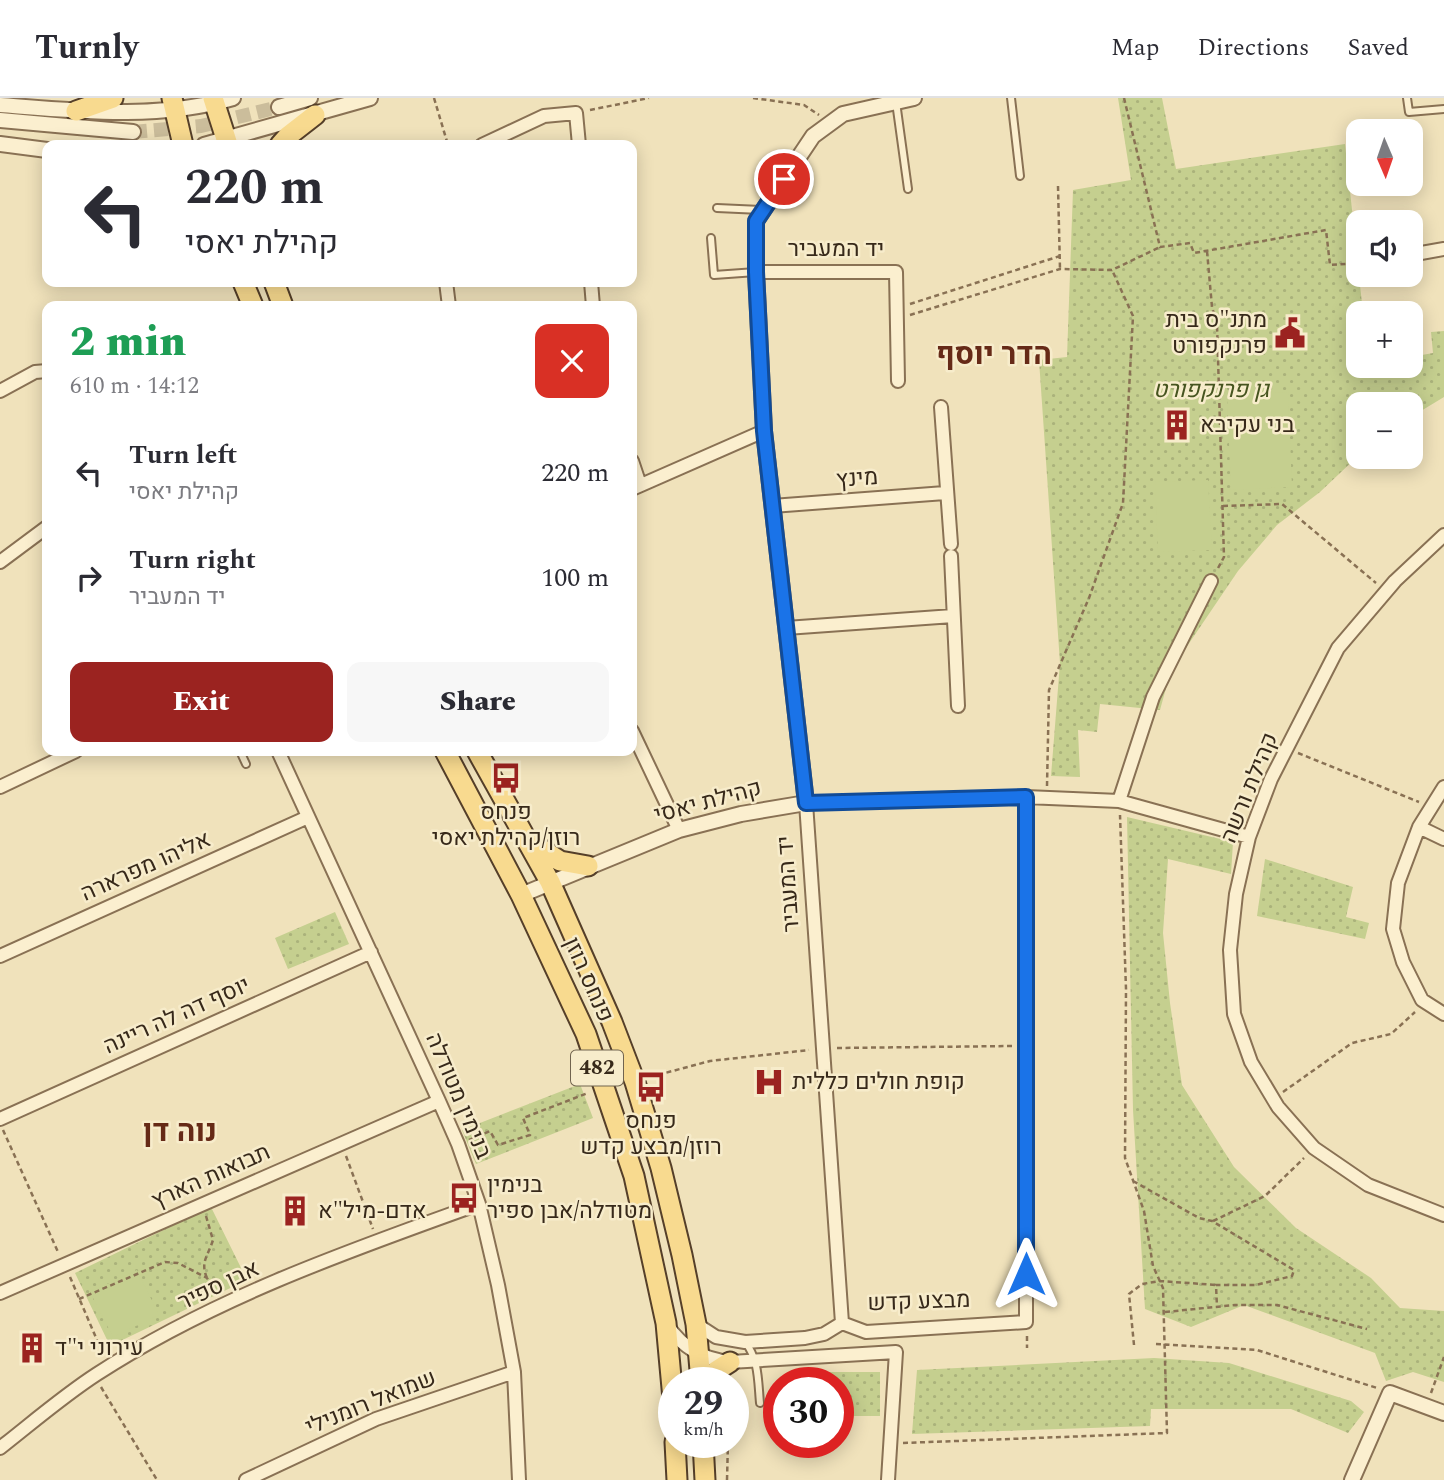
<!DOCTYPE html>
<meta charset="utf-8">
<style>
:root{--surface:#fff;--page:#f7f7f7;--text:#2b2b33;--muted:#7c7c81;--line:#e1e1e2;--accent:#9b2320}
body{margin:0;font-family:Spectral,Heebo,serif;background:var(--page);color:var(--text);height:100vh;display:flex;flex-direction:column;font-size:26px;white-space:nowrap}
*{box-sizing:border-box;margin:0}
p{font-size:23px;color:var(--muted)}
.icon{flex:none;width:38px;height:38px;fill:none;stroke:currentColor;stroke-width:2;stroke-linecap:round;stroke-linejoin:round}
.map{position:relative;flex:1;overflow:hidden}
.details{position:absolute;left:42px;top:203px;width:595px;height:455px;display:flex;flex-direction:column;background:var(--surface);border-radius:14px;box-shadow:0 4px 18px #0003}
.details>*{flex:none}
.hud{position:absolute;left:42px;top:42px;width:595px;height:147px;border-radius:14px;box-shadow:0 4px 18px #0003;background:#fff;color:var(--text);overflow:hidden}
.needle{width:46px;rotate:178deg}
.fabs{position:absolute;left:1346px;top:21px;display:grid;gap:14px}
.fabs a{display:grid;place-items:center;width:77px;height:77px;border-radius:14px;background:var(--surface);box-shadow:0 4px 18px #0003;font-size:35px}
.speed{position:absolute;left:658px;top:1269px;display:flex;gap:14px;font-size:35px;font-weight:700;text-align:center}
.speed>*{display:grid;place-content:center;width:91px;height:91px;border-radius:50%;background:var(--surface);box-shadow:0 4px 18px #0003;line-height:1}
.speed small{font-size:18px;font-weight:400}
.speed .limit{border:10px solid #d22;background:#fff;color:#111}
.pin{position:absolute;display:grid;place-items:center;width:60px;height:60px;color:#fff;margin:-30px;border:4px solid #fff;border-radius:50%;box-shadow:0 2px 7px #0007}
.me{position:absolute;width:77px;margin:-38px;rotate:0deg;stroke-linejoin:round;filter:drop-shadow(0 0 5px #0008)}
.turn{display:flex;align-items:center;gap:24px;height:147px;padding:0 28px;font-size:32px}
.turn .icon{width:91px;height:91px;stroke-width:2.5}
.turn b{display:block;font-size:49px;line-height:60px}
.round{display:grid;place-items:center;flex:none;width:74px;height:74px;border-radius:14px;background:var(--page)}
.summary{display:flex;align-items:center;justify-content:space-between;height:119px;padding:0 28px}
h1{font-size:42px;font-weight:800;line-height:52px;color:#1e9e55}
.cta{display:flex;gap:14px;margin-top:auto;padding:14px 28px}
.cta a{flex:1;height:80px;border-radius:14px;background:var(--accent);color:#fff;font-size:28px;font-weight:800;line-height:80px;text-align:center}
.cta a+a{background:var(--page);color:var(--text)}
ul{padding:0;list-style:none}
li{display:flex;align-items:center;gap:21px;height:105px;padding:0 28px}
li div{flex:1}
li b{display:block;font-size:26px}
li em{font-style:normal}
header{display:flex;align-items:center;gap:42px;box-sizing:border-box;height:98px;padding:0 35px;background:var(--surface);border-bottom:2px solid var(--line)}
header strong{font-size:33px}
nav{display:flex;gap:38px;margin-inline-start:auto;font-size:24px}
.map>svg:first-child{display:block}
.park{fill:url(#park-dots)}
.garden{fill:#c5cf8f}
.lines{fill:none;stroke-linecap:round;stroke-linejoin:round}
.tertiary-tunnel{stroke:#cbbd9b;stroke-width:14;stroke-dasharray:14 7;stroke-linecap:butt}
.service-casing{stroke:#897154;stroke-width:10}
.minor-casing{stroke:#897154;stroke-width:16}
.tertiary-casing{stroke:#897154;stroke-width:18}
.primary-casing{stroke:#553f29;stroke-width:23}
.path{stroke:#897154;stroke-width:2.5;stroke-dasharray:5 3.5;stroke-linecap:butt}
.service{stroke:#fbefcf;stroke-width:6}
.minor{stroke:#fbefcf;stroke-width:12}
.tertiary{stroke:#fbefcf;stroke-width:14}
.primary{stroke:#f8da8f;stroke-width:19}
.route-casing{stroke:#114b97;stroke-width:18}
.route{stroke:#1a73e8;stroke-width:12}
.labels{text-anchor:middle;dominant-baseline:central;stroke-width:5;stroke-linejoin:round;paint-order:stroke}
.shield{fill:#f7eccb;stroke:#71644f;stroke-width:2}
.shield-label{font-size:21px;font-weight:bold;fill:#37291a}
.street-label{font-size:23px;fill:#37291a;stroke:#f7eccb}
.poi-label{font-size:23px;fill:#37291a;stroke:#f7eccb;text-anchor:start}
.park-label{font-size:23px;font-style:italic;fill:#46541f;stroke:#f7eccb}
.district-label{font-size:30px;font-weight:bold;fill:#662a17;stroke:#f7eccb}
</style>
<header>
<strong>Turnly</strong>
<nav><a>Map</a><a>Directions</a><a>Saved</a></nav>
</header>
<div class="map">
<svg width="1444" height="1382" viewBox="0 0 1444 1382">
<defs>
<pattern id="park-dots" width="8" height="8" patternUnits="userSpaceOnUse" patternTransform="scale(1.75)"><rect width="8" height="8" fill="#c5cf8f"/><path d="M2 2h.1M6 6h.1" fill="none" stroke="#aab27b" stroke-width="1.8" stroke-linecap="round"/></pattern>
</defs>
<rect width="100%" height="100%" fill="#f0e2bb"/>
<path class="park" d="M1118 0H1162L1176 71 1345 46 1363 215H1358V268H1410L1411 259 1433 255 1431 234 1444 233V299L1411 319 1410 306H1358V358L1320 394 1277 427 1238 473 1171 572 1160 612 1100 606 1097 634 1078 632 1080 679 1051 678 1060 565 1039 262 1067 259 1073 92 1131 82Z
M1127 719 1233 744 1231 776 1168 761 1163 835 1170 905 1182 987 1234 1069 1296 1130 1371 1180 1400 1210 1444 1213V1284L1413 1274 1386 1283 1375 1255 1244 1207 1191 1229 1145 1211 1133 1012Z
M1265 761 1353 789 1346 819 1369 825 1365 841 1257 818Z
M335 814 349 846 288 871 275 840Z
M580 986 593 1020 476 1066 462 1032Z
M211 1109 247 1182 110 1248 75 1175Z
M1154 1260 1229 1265 1351 1303 1364 1314 1348 1335 1291 1311H1151L1150 1328 912 1336 917 1272Z
M798 1274H880V1318H838V1284H798Z"/>
<path class="garden" d="M1288 294 1292 389 1231 392 1227 297Z
M1208 382 1212 452 1158 454 1155 384Z
M137 1172 159 1217 113 1239 90 1194Z"/>
<g class="lines">
<path class="tertiary-tunnel" d="M133 34 201 28 279 9"/>
<g class="service-casing">
<path id="service" d="M1011 0 1020 78
M1407 0 1409 14 1444 11
M896 4 908 91
M717 110 761 112
M711 140 714 177 756 174
M240 653 246 666
M745 1244C759 1261 758 1284 760 1305"/>
</g>
<g class="minor-casing">
<path id="minor" d="M482 47 544 18 576 15 579 47
M1410 157 1444 151
M756 174H896L898 283
M446 184 449 208
M591 184 593 208
M0 293 35 274 47 273
M941 309 951 446
M632 363 640 387
M632 391 764 333
M772 408 945 395
M1444 437 1395 483 1338 550 1271 681 1249 739 1236 796 1230 852 1234 916 1251 964 1278 1009 1314 1050 1368 1087 1444 1117
M951 458 958 608
M0 464 47 429
M786 530 953 518
M632 633 679 732
M278 653 439 1003 458 1046 479 1106 498 1187 514 1274 519 1382
M0 689 76 653
M1444 689 1419 729 1398 785 1393 831 1403 864 1422 902 1444 916
M1119 703 1153 599 1211 483
M1419 729 1444 741
M0 858 308 719
M0 1021 371 854
M0 1195 439 1003
M842 1225 806 705 1026 699 1119 703 1249 739
M842 1225 866 1234 1026 1224V699
M696 1226 716 1239 745 1244 805 1240 824 1236 842 1225
M667 1227C683 1250 702 1261 730 1264L896 1254 888 1382
M0 1350C32 1325 63 1298 97 1276 214 1200 348 1153 479 1106
M246 1382 376 1321 514 1274"/>
</g>
<g class="tertiary-casing">
<path id="tertiary" d="M0 7C77 13 158 22 233 0
M279 9 310 0
M0 22 133 34
M0 46 47 52
M204 47 370 0
M521 797 679 732 741 716 806 705 764 333 756 174V123L813 38 843 16 914 0
M1352 1382 1390 1295 1444 1315"/>
</g>
<g class="primary-casing">
<path id="primary" d="M172 0 183 47
M213 0 228 47
M76 13 113 0
M280 47 288 38 315 17
M243 184 253 208
M274 184 283 208
M445 653 521 797 586 936 634 1078 666 1225 674 1312
M477 653 550 784 612 924 635 984 661 1070 682 1157 696 1226 701 1284
M532 745 560 763 588 768
M707 1284 716 1273 730 1264
M675 1344 677 1382
M703 1344 705 1382"/>
</g>
<path class="path" d="M434 0 448 47
M753 0 804 7 819 17
M1124 0 1160 149 1190 145 1194 155 1326 132 1330 167 1358 165
M590 12 649 0
M1058 88 1060 171
M1207 153 1212 209 1217 227 1224 459 1217 472
M910 206 1060 158
M910 217 1060 171 1112 172 1160 149
M1223 408 1282 406 1376 485
M1298 655 1419 704
M1047 688 1049 592 1089 500 1123 405 1133 218 1112 172
M837 950 1012 948
M650 979 710 963 809 952
M1283 994 1352 945 1391 936 1415 914
M3 1032 58 1154
M469 1042 490 1033 498 1047 530 1037 523 1020 588 995
M346 1058 373 1131
M1133 1083 1199 1120 1212 1123 1294 1172 1292 1178 1256 1187H1216L1217 1209
M206 1118 213 1142C208 1158 200 1164 207 1180
M1213 1123 1265 1098 1304 1060
M70 1179 103 1256
M79 1201 165 1164 178 1165 207 1180 216 1196
M186 1201 212 1190
M1165 1214 1235 1207H1277L1367 1231
M1027 1238V1250
M1156 1246 1257 1252 1377 1290
M1134 1247 1129 1196 1142 1186 1160 1183 1216 1187
M101 1289 157 1382
M1431 1295 1444 1259
M903 1345 1167 1335 1163 1190 1153 1168 1144 1113 1125 1060 1126 891 1120 717
M727 1382 728 1344"/>
<use href="#service" class="service"/>
<use href="#minor" class="minor"/>
<use href="#tertiary" class="tertiary"/>
<use href="#primary" class="primary"/>
</g>
<g class="lines">
<g class="route-casing">
<path id="route" d="M784 81 756 123V174L764 333 806 705 1026 699V1176"/>
</g>
<use href="#route" class="route"/>
</g>
<defs>
<g id="civic-bare" transform="scale(2.415)"><path d="M-.6-6.5H3V-4.5H.6V-3L4-1V1h2V6H-6V1h2V-1L-.6-3ZM-1.2 2.5V6h2.4V2.5Z" fill="#9b2320" stroke="#f7eccb" stroke-width="2.5" paint-order="stroke"/></g>
<g id="building-bare" transform="scale(2.415)"><path d="M-4-6H4V6H1V3H-1V6H-4ZM-2.5-4.3h1.7v1.8h-1.7ZM.8-4.3h1.7v1.8H.8ZM-2.5-1h1.7V.8h-1.7ZM.8-1h1.7V.8H.8Z" fill="#9b2320" stroke="#f7eccb" stroke-width="2.5" paint-order="stroke"/></g>
<g id="bus-bare" transform="scale(2.415)"><path d="M-5-6H5V4H4V6H2V4H-2V6H-4V4H-5ZM-3.5-4V0h7V-4ZM-3.5 1.2v1.5H-2V1.2ZM2 1.2v1.5H3.5V1.2Z" fill="#9b2320" stroke="#f7eccb" stroke-width="2.5" paint-order="stroke"/></g>
<g id="hospital-bare" transform="scale(2.415)"><path d="M-5-5h3v3.5h4V-5h3V5h-3V1.5h-4V5h-3Z" fill="#9b2320" stroke="#f7eccb" stroke-width="2.5" paint-order="stroke"/></g>
</defs>
<g fill-rule="evenodd">
<use href="#civic-bare" x="1290" y="235"/>
<use href="#building-bare" x="1177" y="327"/>
<use href="#bus-bare" x="506" y="680"/>
<use href="#hospital-bare" x="769" y="984"/>
<use href="#bus-bare" x="651" y="989"/>
<use href="#bus-bare" x="464" y="1100"/>
<use href="#building-bare" x="295" y="1113"/>
<use href="#building-bare" x="32" y="1250"/>
</g>
<g class="labels">
<rect class="shield" x="571" y="952.5" width="52" height="35" rx="5"/>
<g class="shield-label">
<text x="597" y="970">482</text>
</g>
<g class="street-label">
<text x="836" y="151">יד המעביר</text>
<text transform="translate(857 381) rotate(-4)">מינץ</text>
<text transform="translate(1250 690) rotate(-68)">קהילת ורשה</text>
<text transform="translate(708 704) rotate(-15)">קהילת יאסי</text>
<text transform="translate(146 769) rotate(-24)">אליהו מפרארה</text>
<text transform="translate(789 786) rotate(-94)">יד המעביר</text>
<text transform="translate(588 882) rotate(66)">פנחס רוזן</text>
<text transform="translate(177 918) rotate(-24)">יוסף דה לה ריינה</text>
<text transform="translate(458 998) rotate(67)">בנימין מטודלה</text>
<text transform="translate(211 1079) rotate(-24)">תבואות הארץ</text>
<text transform="translate(219 1188) rotate(-25)">אבן ספיר</text>
<text transform="translate(919 1204) rotate(-2)">מבצע קדש</text>
<text transform="translate(371 1305) rotate(-22)">שמואל רומנילי</text>
</g>
<g class="poi-label">
<text x="1267" y="222" text-anchor="end">מתנ"ס בית<tspan x="1267" dy="26">פרנקפורט</tspan></text>
<text x="1200" y="327">בני עקיבא</text>
<text x="506" y="714" text-anchor="middle">פנחס<tspan x="506" dy="26">רוזן/קהילת יאסי</tspan></text>
<text x="792" y="984">קופת חולים כללית</text>
<text x="651" y="1023" text-anchor="middle">פנחס<tspan x="651" dy="26">רוזן/מבצע קדש</tspan></text>
<text x="487" y="1087">בנימין<tspan x="487" dy="26">מטודלה/אבן ספיר</tspan></text>
<text x="318" y="1113">אדם-מיל"א</text>
<text x="55" y="1250">עירוני י"ד</text>
</g>
<g class="park-label">
<text x="1211" y="292">גן פרנקפורט</text>
</g>
<g class="district-label">
<text x="994" y="257">הדר יוסף</text>
<text x="180" y="1034">נוה דן</text>
</g>
</g>
</svg>
<div class="fabs">
<a><svg class="needle" viewBox="-14 -14 28 28"><path d="M0-13l5 13h-10z" fill="#e53935"/><path d="M0 13l5-13h-10z" fill="#7c7c81"/></svg></a>
<a><svg class="icon" aria-label="sound" viewBox="0 0 24 24"><path d="M4 9h4l5-4v14l-5-4H4zM17 9q2 3 0 6"/></svg></a>
<a>+</a>
<a>−</a>
</div>
<div class="speed"><div>29<small>km/h</small></div><div class="limit">30</div></div>
<div class="pin" style="left:784px;top:81px;background:#d93025"><svg class="icon" aria-label="arrive" viewBox="0 0 24 24"><path d="M6 21V4h12l-3 4 3 4H6"/></svg></div>
<svg class="me" style="left:1026px;top:1176px" viewBox="-20 -20 40 40"><path d="M0-17L14 15 0 8-14 15z" fill="#1a73e8" stroke="#fff" stroke-width="4"/></svg>
<div class="hud">
<div class="turn"><svg class="icon" aria-label="left" viewBox="0 0 24 24"><path d="M17 20v-9H6M10 6l-5 5 5 5"/></svg><div><b>220 m</b>קהילת יאסי</div></div>
</div>
<section class="details">
<div class="summary"><div><h1>2 min</h1><p>610 m · 14:12</p></div><a class="round" style="background:#d93025;color:#fff"><svg class="icon" aria-label="close" viewBox="0 0 24 24"><path d="M6 6l12 12M18 6L6 18"/></svg></a></div>
<ul>
<li><svg class="icon" aria-label="left" viewBox="0 0 24 24"><path d="M17 20v-9H6M10 6l-5 5 5 5"/></svg><div><b>Turn left</b><p>קהילת יאסי</p></div><em>220 m</em></li>
<li><svg class="icon" aria-label="right" viewBox="0 0 24 24"><path d="M7 20v-9h11M14 6l5 5-5 5"/></svg><div><b>Turn right</b><p>יד המעביר</p></div><em>100 m</em></li>
</ul>
<div class="cta"><a>Exit</a><a>Share</a></div>
</section>
</div>
